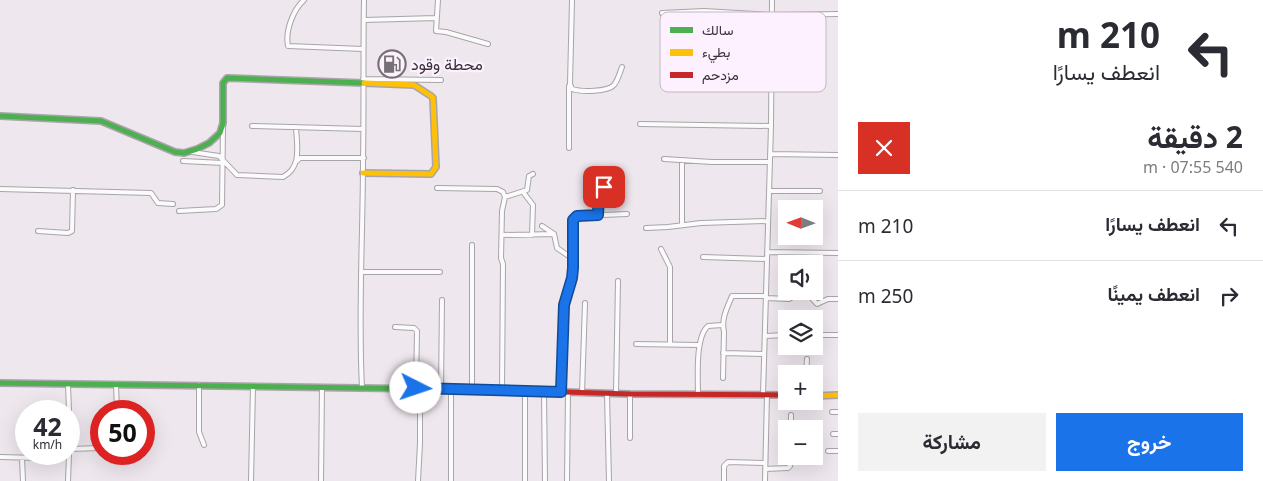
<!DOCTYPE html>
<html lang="ar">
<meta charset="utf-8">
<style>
:root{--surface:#fff;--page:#f2f2f3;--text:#2b2b33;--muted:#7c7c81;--line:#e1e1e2;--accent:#1a73e8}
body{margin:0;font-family:"Noto Sans",Vazirmatn,sans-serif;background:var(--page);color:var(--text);direction:rtl;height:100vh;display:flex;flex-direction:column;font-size:19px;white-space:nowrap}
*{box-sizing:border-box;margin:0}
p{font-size:16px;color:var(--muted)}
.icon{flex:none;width:28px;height:28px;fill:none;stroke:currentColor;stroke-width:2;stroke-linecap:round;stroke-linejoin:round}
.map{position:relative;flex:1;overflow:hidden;direction:ltr}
.drawer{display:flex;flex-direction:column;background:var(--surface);width:425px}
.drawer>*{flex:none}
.hud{background:#fff;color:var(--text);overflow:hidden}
.needle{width:32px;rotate:271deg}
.controls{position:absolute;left:778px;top:200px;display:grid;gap:10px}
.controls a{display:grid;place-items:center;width:45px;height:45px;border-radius:0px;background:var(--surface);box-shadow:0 5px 20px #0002;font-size:25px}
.speed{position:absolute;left:15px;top:400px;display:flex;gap:10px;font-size:25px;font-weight:700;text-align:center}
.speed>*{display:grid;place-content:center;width:65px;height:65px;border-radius:50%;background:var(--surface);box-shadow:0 5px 20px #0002;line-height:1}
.speed small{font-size:12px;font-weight:400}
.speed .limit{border:8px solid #d22;background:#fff;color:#111}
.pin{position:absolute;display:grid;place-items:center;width:42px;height:42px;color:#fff;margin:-21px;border-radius:10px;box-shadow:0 2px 8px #0006}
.me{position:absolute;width:55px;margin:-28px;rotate:94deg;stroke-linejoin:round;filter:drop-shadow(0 0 4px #0008)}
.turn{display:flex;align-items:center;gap:18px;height:105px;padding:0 20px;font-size:22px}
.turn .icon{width:65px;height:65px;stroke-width:2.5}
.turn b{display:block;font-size:35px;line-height:42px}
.round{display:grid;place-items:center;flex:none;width:52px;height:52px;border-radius:0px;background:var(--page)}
.head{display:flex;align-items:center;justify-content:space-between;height:85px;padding:0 20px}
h1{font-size:30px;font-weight:700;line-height:38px}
.button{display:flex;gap:10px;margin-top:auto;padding:10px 20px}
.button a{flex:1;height:58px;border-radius:0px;background:var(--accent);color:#fff;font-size:20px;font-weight:700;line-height:58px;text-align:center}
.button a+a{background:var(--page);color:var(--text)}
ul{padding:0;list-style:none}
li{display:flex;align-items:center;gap:15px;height:70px;padding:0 20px;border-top:1px solid var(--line)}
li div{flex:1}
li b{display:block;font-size:19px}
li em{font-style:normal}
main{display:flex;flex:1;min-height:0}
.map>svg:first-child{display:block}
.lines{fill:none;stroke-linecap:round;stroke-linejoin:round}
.street-casing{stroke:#a9a4a9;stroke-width:6}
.fast-casing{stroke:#a9a4a9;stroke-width:8}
.slow-casing{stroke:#a9a4a9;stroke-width:8}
.jam-casing{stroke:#a9a4a9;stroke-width:8}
.street{stroke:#fcfbfc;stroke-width:4}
.fast{stroke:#4caf50;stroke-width:5}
.slow{stroke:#ffc107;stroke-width:5}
.jam{stroke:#c62828;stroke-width:5}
.route-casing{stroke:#114b97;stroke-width:12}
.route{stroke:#1a73e8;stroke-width:9}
.labels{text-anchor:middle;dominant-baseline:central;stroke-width:4.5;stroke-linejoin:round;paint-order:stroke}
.poi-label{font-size:16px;fill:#373237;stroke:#fef1ff;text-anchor:start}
.key{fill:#fef1ff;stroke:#c2b8c3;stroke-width:1}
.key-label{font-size:14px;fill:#373237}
</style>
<main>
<section class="drawer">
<div class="hud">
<div class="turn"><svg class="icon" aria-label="left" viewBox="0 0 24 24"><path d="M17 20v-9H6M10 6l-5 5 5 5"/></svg><div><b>210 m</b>انعطف يسارًا</div></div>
</div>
<div class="head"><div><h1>2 دقيقة</h1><p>540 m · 07:55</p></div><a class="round" style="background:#d93025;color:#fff"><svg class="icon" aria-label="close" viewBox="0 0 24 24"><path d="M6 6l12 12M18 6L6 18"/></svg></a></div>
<ul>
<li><svg class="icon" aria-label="left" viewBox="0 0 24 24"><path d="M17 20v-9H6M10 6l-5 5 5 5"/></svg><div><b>انعطف يسارًا</b></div><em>210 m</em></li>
<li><svg class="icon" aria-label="right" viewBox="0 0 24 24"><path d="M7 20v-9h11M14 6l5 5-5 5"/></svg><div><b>انعطف يمينًا</b></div><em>250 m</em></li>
</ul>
<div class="button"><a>خروج</a><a>مشاركة</a></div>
</section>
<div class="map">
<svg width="838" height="481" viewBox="0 0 838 481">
<rect width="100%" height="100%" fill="#eee7ee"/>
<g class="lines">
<g class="street-casing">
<path id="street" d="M304 0C293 10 285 31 288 46L363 49
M438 0 436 31 446 32 488 44
M572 0 570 84 572 89C581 92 608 92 614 85 618 80 620 72 622 67
M662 13 704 11 772 15 838 14
M364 20 436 18
M363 79 441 80
M640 124 771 126
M252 126 363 129
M569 148V86
M192 152 219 156 237 175 283 177C302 167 297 146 296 127
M770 154 838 155
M664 159 712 162H769
M183 161 223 163
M297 161 300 158H364
M437 188 497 189 503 192 505 197 502 211 501 258 503 264 502 391
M0 189 151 193 158 203 173 204
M769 191H820
M523 192 533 205 532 235
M505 197 527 190 529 176 533 174
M179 211 216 209 222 205 223 128
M598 215 600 189 620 188
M682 225V160
M542 226 554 234 557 248 573 259
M646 228 668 227 701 223 768 221
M38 231 68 233 72 231 73 190
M502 235 554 234
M472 245V390
M661 249 670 267V344
M767 252 838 253
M703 257 767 259
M361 272H440
M805 291 817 304 828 299H838
M766 298 789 299 791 298 793 291
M395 327 414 328 417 331 416 388
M814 335H838
M765 336 786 335
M636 344 699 345
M723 353 764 354
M806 374 807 359
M723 378 724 332C721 319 727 308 732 296H766
M68 384 69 411
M116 384 117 411
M199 385V432L204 445
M362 388C358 312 363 236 363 160 364 106 363 53 364 0
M441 390 442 300
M544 392 545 481
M561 393 564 305 572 278 573 268V220L577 216 627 214
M582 393 585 303
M607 394 609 481
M616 394 618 281
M698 395C698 378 695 337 708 326L722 325
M763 395 771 126 772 0
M832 412H838
M791 429V415
M833 434H838
M630 438V394
M69 440V451
M69 449 101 448
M828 451H838
M0 457 38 458
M22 458 23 481
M765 469 788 468 790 466 791 456
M68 481 69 454
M251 481 253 386
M321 481 322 387
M418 481 420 443V388
M451 481V390
M525 481V392
M567 481 568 393
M724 481V466L728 462 765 463
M765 481 767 395"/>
</g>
<g class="fast-casing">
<path id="fast" d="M0 116 101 121 175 152 184 153 197 149 209 143 220 133 223 123V83L227 78 364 83
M0 383 499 390"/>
</g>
<g class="slow-casing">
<path id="slow" d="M363 173 431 174 436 167 433 98 431 96 414 85 364 83
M814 396 838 395"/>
</g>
<g class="jam-casing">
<path id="jam" d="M499 390 630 394 786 395"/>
</g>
<use href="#street" class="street"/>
<use href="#fast" class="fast"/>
<use href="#slow" class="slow"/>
<use href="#jam" class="jam"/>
</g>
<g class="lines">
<g class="route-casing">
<path id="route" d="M416 388 561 392 564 305 572 278 573 268V220L577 216 598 215 599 191 600 188 604 187"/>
</g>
<use href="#route" class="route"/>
</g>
<defs>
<g id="fuel-ring" transform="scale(1.4375)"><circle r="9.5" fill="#fef1ff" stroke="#777177" stroke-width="1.5"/><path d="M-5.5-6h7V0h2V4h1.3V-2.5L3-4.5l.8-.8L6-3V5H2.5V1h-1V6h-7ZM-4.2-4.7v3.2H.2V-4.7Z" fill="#777177"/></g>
</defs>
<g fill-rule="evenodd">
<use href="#fuel-ring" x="392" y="64"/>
</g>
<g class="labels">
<g class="poi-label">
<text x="411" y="64">محطة وقود</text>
</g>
</g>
<rect x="660" y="12" width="166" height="80" rx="8" class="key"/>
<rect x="670" y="27" width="23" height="6" fill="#4caf50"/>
<rect x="670" y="49" width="23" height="7" fill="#ffc107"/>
<rect x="670" y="72" width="23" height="6" fill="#c62828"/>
<g class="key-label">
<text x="702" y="35">سالك</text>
<text x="702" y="57">بطيء</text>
<text x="702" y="80">مزدحم</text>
</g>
</svg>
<div class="controls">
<a><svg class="needle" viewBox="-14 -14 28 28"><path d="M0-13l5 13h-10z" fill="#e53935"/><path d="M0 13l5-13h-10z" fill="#7c7c81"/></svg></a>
<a><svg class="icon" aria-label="sound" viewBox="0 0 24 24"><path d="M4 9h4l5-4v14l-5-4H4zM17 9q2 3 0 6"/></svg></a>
<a><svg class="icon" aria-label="layers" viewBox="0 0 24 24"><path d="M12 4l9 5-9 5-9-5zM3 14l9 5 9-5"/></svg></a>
<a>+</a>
<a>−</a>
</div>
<div class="speed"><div>42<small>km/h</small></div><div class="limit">50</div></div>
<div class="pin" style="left:604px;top:187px;background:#d93025"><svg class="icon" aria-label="arrive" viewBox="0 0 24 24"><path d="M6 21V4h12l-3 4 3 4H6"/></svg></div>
<svg class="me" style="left:416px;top:388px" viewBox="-20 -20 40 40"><circle r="19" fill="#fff"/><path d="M0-13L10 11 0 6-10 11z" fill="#1a73e8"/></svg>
</div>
</main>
